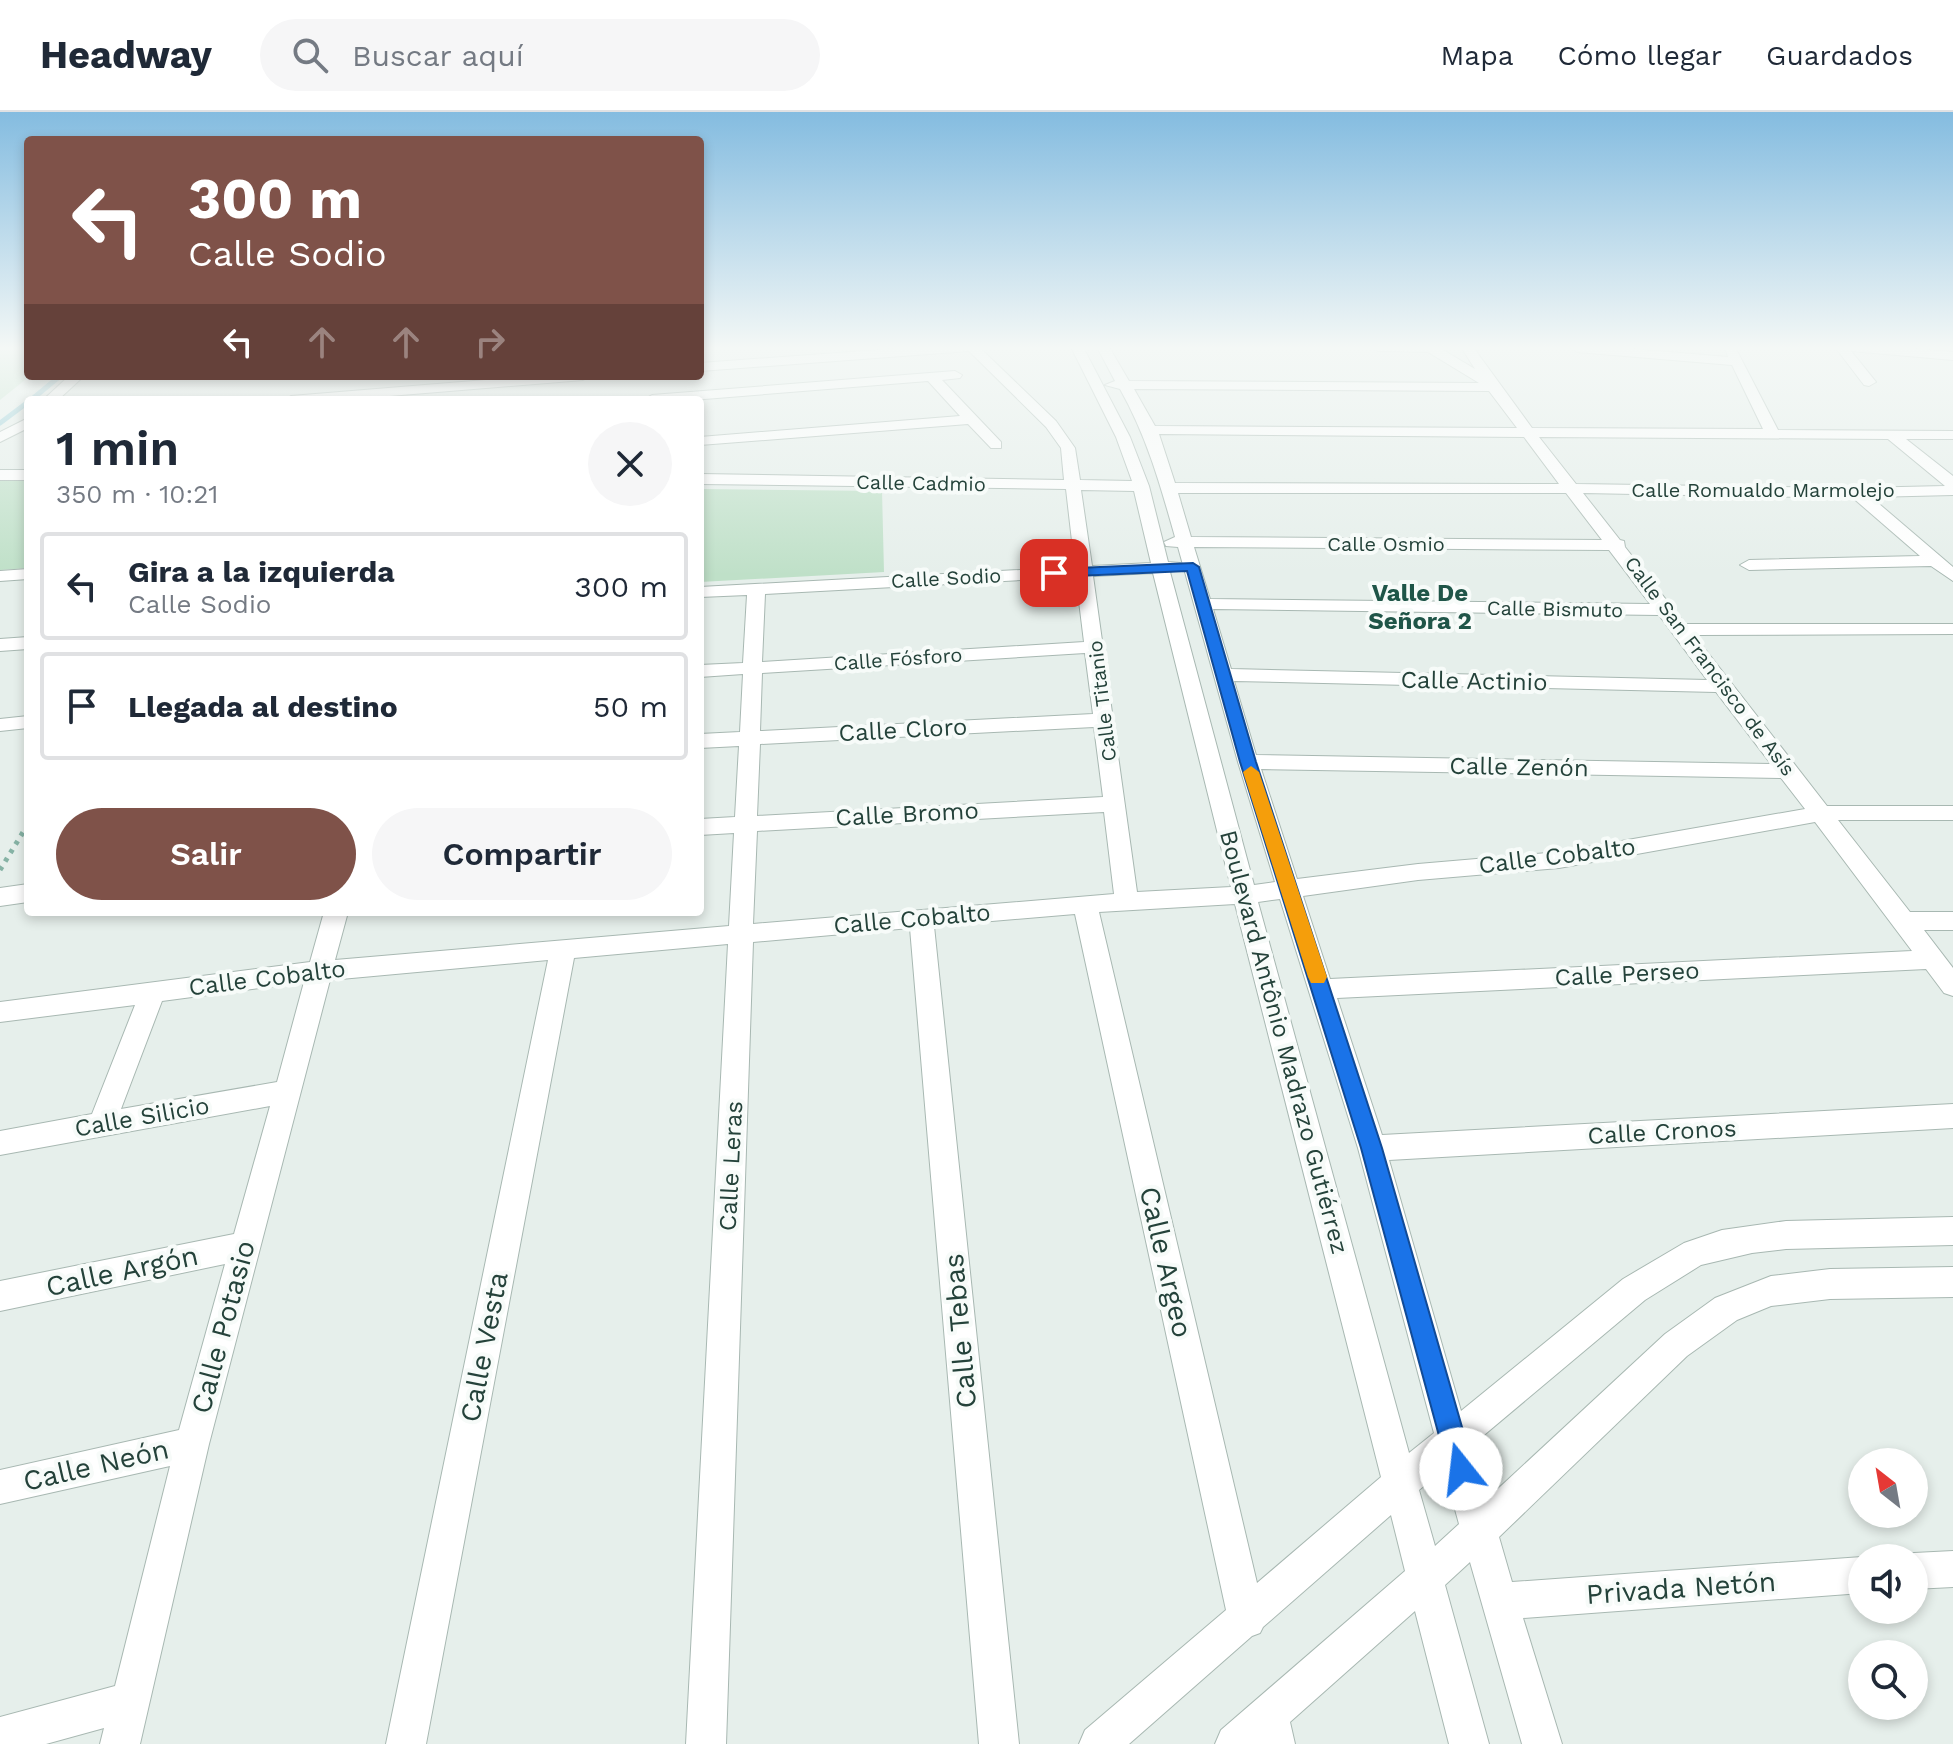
<!DOCTYPE html>
<html lang="es">
<meta charset="utf-8">
<style>
:root{--surface:#fff;--page:#f6f6f7;--text:#1f2937;--muted:#747a83;--line:#e0e1e3;--accent:#7f5249}
body{margin:0;font-family:"Work Sans",sans-serif;background:var(--page);color:var(--text);height:100vh;display:flex;flex-direction:column;font-size:30px;white-space:nowrap}
*{box-sizing:border-box;margin:0}
p{font-size:26px;color:var(--muted)}
.icon{flex:none;width:44px;height:44px;fill:none;stroke:currentColor;stroke-width:2;stroke-linecap:round;stroke-linejoin:round}
.map{position:relative;flex:1;overflow:hidden}
.drawer{position:absolute;left:24px;top:284px;width:680px;height:520px;display:flex;flex-direction:column;background:var(--surface);border-radius:8px;box-shadow:0 4px 12px #0003}
.drawer>*{flex:none}
.hud{position:absolute;left:24px;top:24px;width:680px;height:244px;border-radius:8px;box-shadow:0 4px 12px #0003;background:#7f5249;color:#fff;overflow:hidden}
.needle{width:52px;rotate:329deg}
.tools{position:absolute;left:1848px;top:1336px;display:grid;gap:16px}
.tools a{display:grid;place-items:center;width:80px;height:80px;border-radius:50%;background:var(--surface);box-shadow:0 4px 12px #0003;font-size:40px}
.pin{position:absolute;display:grid;place-items:center;width:68px;height:68px;color:#fff;margin:-34px;border-radius:16px;box-shadow:0 4px 12px #0006}
.me{position:absolute;width:88px;margin:-44px;rotate:344deg;stroke-linejoin:round;filter:drop-shadow(0 0 6px #0008)}
.turn{display:flex;align-items:center;gap:28px;height:168px;padding:0 32px;font-size:36px}
.turn .icon{width:104px;height:104px;stroke-width:2.5}
.turn b{display:block;font-size:56px;line-height:68px}
.lanes{display:flex;align-items:center;height:76px;padding:0 32px;background:#0003;justify-content:center;gap:40px;direction:ltr}
.lanes .off{opacity:.35}
.round{display:grid;place-items:center;flex:none;width:84px;height:84px;border-radius:42px;background:var(--page)}
.overview{display:flex;align-items:center;justify-content:space-between;height:136px;padding:0 32px}
h1{font-size:48px;font-weight:600;line-height:60px}
.action{display:flex;gap:16px;margin-top:auto;padding:16px 32px}
.action a{flex:1;height:92px;border-radius:48px;background:var(--accent);color:#fff;font-size:32px;font-weight:600;line-height:92px;text-align:center}
.action a+a{background:var(--page);color:var(--text)}
ul{padding:0;list-style:none}
li{display:flex;align-items:center;gap:24px;height:108px;margin:0 16px 12px;padding:0 16px;border:4px solid var(--line);border-radius:8px}
li div{flex:1}
li b{display:block;font-size:30px}
li em{font-style:normal}
header{display:flex;align-items:center;gap:48px;box-sizing:border-box;height:112px;padding:0 40px;background:var(--surface);border-bottom:2px solid var(--line)}
header strong{font-size:38px}
nav{display:flex;gap:44px;margin-inline-start:auto;font-size:28px}
.search{width:560px;height:72px;background:var(--page);display:flex;align-items:center;gap:20px;box-sizing:border-box;padding:0 28px;border-radius:44px;color:var(--muted);font-size:30px}
.map>svg:first-child{display:block}
.green{fill:#bfe0c8}
.lines{fill:none;stroke-linecap:round;stroke-linejoin:round}
.stream{stroke:#8ec9d4;stroke-width:5}
.minor-casing{stroke:#a8b8b2;stroke-width:2}
.path{stroke:#86b3a5;stroke-width:5;stroke-dasharray:4 6;stroke-linecap:butt}
.minor{fill:#fff;fill-rule:evenodd}
.route{fill:#1a73e8;stroke:#114b97;stroke-width:2}
.slow{fill:#f59e0b}
.labels{text-anchor:middle;dominant-baseline:central;stroke-width:8;stroke-linejoin:round;paint-order:stroke}
.far-street-label{font-size:20px;fill:#24423a;stroke:#f7fbf9}
.far-quarter-label{font-size:24px;font-weight:bold;fill:#1f5548;stroke:#f7fbf9}
.street-label{font-size:24px;fill:#24423a;stroke:#f7fbf9}
.near-street-label{font-size:28px;fill:#24423a;stroke:#f7fbf9}
</style>
<header>
<strong>Headway</strong>
<div class="search"><svg class="icon" aria-label="search" viewBox="0 0 24 24"><circle cx="10" cy="10" r="6"/><path d="M15 15l6 6"/></svg>Buscar aquí</div>
<nav><a>Mapa</a><a>Cómo llegar</a><a>Guardados</a></nav>
</header>
<div class="map">
<svg width="1953" height="1632" viewBox="0 0 1953 1632">
<rect width="100%" height="100%" fill="#e6efeb"/>
<path class="green" d="M0 235H28L30 264 0 288Z
M0 368H28V456L0 458Z
M700 377 882 379 884 460 700 470Z"/>
<g class="lines">
<path class="stream" d="M31 288 60 264
M0 311 28 290"/>
<g class="minor-casing">
<path id="minor" d="M919 235H979L1056 309 1075 336 1080 368 1132 369 1116 325 1071 235H1083L1130 325 1149 374 1168 450 1180 451 1183 455 1170 460 1254 773 1275 770 1238 650 1178 435 1166 434 1164 430 1175 425C1160 372 1147 325 1120 277L1105 273 1115 269 1097 235H1109L1129 269 1479 271 1428 240 1378 239 1372 235H1438L1475 257 1461 235H1473L1532 316 1763 317 1732 253 1577 240 1571 236 1610 235 1728 245 1725 235H1735L1778 318 1953 319V327H1906L1953 364V383L1871 385 1953 455V469L1931 454 1749 458 1740 453 1749 448 1920 444 1853 386 1583 381 1620 428 1624 429 1625 435 1685 512H1953V522L1694 523 1827 694H1953V708H1838L1910 800H1953V818H1924L1953 856V884L1944 881 1926 857 1337 886 1382 1023 1953 992V1016L1389 1048 1461 1299 1623 1167 1684 1131 1722 1118 1786 1109 1953 1105V1133L1786 1137 1752 1141 1701 1153 1645 1188 1471 1334 1487 1387 1665 1222 1715 1186 1771 1164 1830 1157 1953 1155V1185L1830 1187 1771 1194 1737 1208 1687 1244 1499 1425 1512 1470 1862 1445 1865 1446H1862V1481L1523 1506 1562 1632H1522L1470 1450 1445 1473 1489 1632H1449L1415 1499 1290 1610 1295 1632H1215L1221 1618 1405 1459 1391 1403 1263 1515 1260 1521 1252 1524 1129 1632H1079L1085 1618 1226 1498 1075 802 934 814 1019 1632H979L910 816 753 830 726 1632H686L728 832 574 846 426 1632H386L548 848 330 868 209 1332 140 1632H100L104 1616 46 1632H0V1605L115 1574 170 1354 0 1392V1358L179 1318 225 1152 0 1199V1169L234 1122 270 994 0 1043V1019L92 1002 135 893 0 910V890L310 850 324 800H348L335 848 729 814 734 721 700 723V707L735 705 739 634 700 636V622L740 620 743 562 700 565V553L743 551 747 483 700 485V475L1075 455 1066 377 700 372V362L1064 368 1061 336 1046 315 969 239 700 259V251ZM1134 277 1489 279 1517 316 1155 314ZM1159 322 1524 325 1559 372 1175 371ZM1539 325 1888 327 1945 374 1857 376 1576 372ZM1081 378 1134 379 1151 451 1092 454ZM1178 381H1566L1602 428 1191 425ZM1194 435 1609 438 1650 492 1210 487ZM1153 461 1231 775 1137 780 1093 464ZM1076 465 1084 530 762 550 765 482ZM1213 497 1659 503 1707 568 1231 557ZM1085 541 1093 602 760 619 762 561ZM1234 569 1716 580 1771 652 1256 643ZM1094 615 1103 685 757 704 760 632ZM1261 657 1781 666 1805 697 1559 740 1418 752 1297 767ZM1104 700 1114 782 753 812 757 719ZM1815 710 1912 839 1330 867 1303 784 1418 768 1559 756ZM1280 787 1358 1036 1434 1321 1409 1341 1258 790ZM1235 792 1381 1365 1257 1471 1099 800ZM304 870 277 970 121 997 162 889ZM1444 1357 1459 1412 1435 1434 1419 1378Z
M1835 235H1892L1953 240V248L1851 239 1876 270 1869 274 1864 273Z
M955 259 962 263 960 266 942 268 1001 330V336H991L968 312 700 333V325L960 304 928 269 692 288 645 287 652 283Z
M69 264H84L58 288H43Z
M534 264H590L583 268 341 288H284L291 284Z
M28 306V316L0 330V320Z
M0 358H28V368H0Z
M28 457V467L0 469V459Z
M28 525V537L0 539V527Z
M28 604V616L0 619V607Z
M28 772V790L0 794V776Z
M1953 1439V1475L1914 1477V1446H1902L1914 1441Z"/>
</g>
<path class="path" d="M0 758 28 712"/>
<use href="#minor" class="minor"/>
</g>
<linearGradient id="sky" x2="0" y2="1"><stop stop-color="#84bce0"/><stop offset="0.51" stop-color="#f4f8f6"/><stop offset="1" stop-color="#f4f8f6" stop-opacity="0"/></linearGradient>
<rect width="1953" height="463" fill="url(#sky)"/>
<path class="route" d="M1193 451 1199 455 1256 650 1382 1036 1474 1357 1470 1367 1461 1370 1451 1367 1448 1357 1361 1036 1240 650 1187 459 1054 465 1047 461 1054 457Z"/>
<path class="slow" d="M1251 654 1259 660 1327 865 1324 871H1311L1308 865 1243 660Z"/>
<g class="labels">
<g class="far-street-label">
<text transform="translate(921 371) rotate(1)">Calle Cadmio</text>
<text x="1763" y="378">Calle Romualdo Marmolejo</text>
<text x="1386" y="432">Calle Osmio</text>
<text transform="translate(946 466) rotate(-3)">Calle Sodio</text>
<text transform="translate(1555 497) rotate(1)">Calle Bismuto</text>
<text transform="translate(898 547) rotate(-4)">Calle Fósforo</text>
<text transform="translate(1710 554) rotate(53)">Calle San Francisco de Asís</text>
<text transform="translate(1102 589) rotate(-97)">Calle Titanio</text>
</g>
<g class="far-quarter-label">
<text x="1420" y="481">Valle De<tspan x="1420" dy="28">Señora 2</tspan></text>
</g>
<g class="street-label">
<text transform="translate(1474 569) rotate(1)">Calle Actinio</text>
<text transform="translate(903 618) rotate(-3)">Calle Cloro</text>
<text transform="translate(1519 655) rotate(1)">Calle Zenón</text>
<text transform="translate(907 702) rotate(-3)">Calle Bromo</text>
<text transform="translate(1557 744) rotate(-7)">Calle Cobalto</text>
<text transform="translate(912 807) rotate(-5)">Calle Cobalto</text>
<text transform="translate(1627 862) rotate(-3)">Calle Perseo</text>
<text transform="translate(267 866) rotate(-7)">Calle Cobalto</text>
<text transform="translate(1284 930) rotate(75)">Boulevard Antônio Madrazo Gutiérrez</text>
<text transform="translate(142 1005) rotate(-10)">Calle Silicio</text>
<text transform="translate(1662 1020) rotate(-3)">Calle Cronos</text>
<text transform="translate(731 1054) rotate(-87)">Calle Leras</text>
</g>
<g class="near-street-label">
<text transform="translate(1166 1150) rotate(77)">Calle Argeo</text>
<text transform="translate(122 1159) rotate(-12)">Calle Argón</text>
<text transform="translate(223 1215) rotate(-75)">Calle Potasio</text>
<text transform="translate(960 1219) rotate(-95)">Calle Tebas</text>
<text transform="translate(484 1235) rotate(-79)">Calle Vesta</text>
<text transform="translate(96 1353) rotate(-13)">Calle Neón</text>
<text transform="translate(1681 1476) rotate(-4)">Privada Netón</text>
</g>
</g>
</svg>
<div class="tools">
<a><svg class="needle" viewBox="-14 -14 28 28"><path d="M0-13l5 13h-10z" fill="#e53935"/><path d="M0 13l5-13h-10z" fill="#747a83"/></svg></a>
<a><svg class="icon" aria-label="sound" viewBox="0 0 24 24"><path d="M4 9h4l5-4v14l-5-4H4zM17 9q2 3 0 6"/></svg></a>
<a><svg class="icon" aria-label="search" viewBox="0 0 24 24"><circle cx="10" cy="10" r="6"/><path d="M15 15l6 6"/></svg></a>
</div>
<div class="pin" style="left:1054px;top:461px;background:#d93025"><svg class="icon" aria-label="arrive" viewBox="0 0 24 24"><path d="M6 21V4h12l-3 4 3 4H6"/></svg></div>
<svg class="me" style="left:1461px;top:1357px" viewBox="-20 -20 40 40"><circle r="19" fill="#fff"/><path d="M0-13L10 11 0 6-10 11z" fill="#1a73e8"/></svg>
<div class="hud">
<div class="turn"><svg class="icon" aria-label="left" viewBox="0 0 24 24"><path d="M17 20v-9H6M10 6l-5 5 5 5"/></svg><div><b>300 m</b>Calle Sodio</div></div>
<div class="lanes"><svg class="icon" aria-label="left" viewBox="0 0 24 24"><path d="M17 20v-9H6M10 6l-5 5 5 5"/></svg><svg class="icon off" aria-label="ahead" viewBox="0 0 24 24"><path d="M12 20V5M6 11l6-6 6 6"/></svg><svg class="icon off" aria-label="ahead" viewBox="0 0 24 24"><path d="M12 20V5M6 11l6-6 6 6"/></svg><svg class="icon off" aria-label="right" viewBox="0 0 24 24"><path d="M7 20v-9h11M14 6l5 5-5 5"/></svg></div>
</div>
<section class="drawer">
<div class="overview"><div><h1>1 min</h1><p>350 m · 10:21</p></div><a class="round"><svg class="icon" aria-label="close" viewBox="0 0 24 24"><path d="M6 6l12 12M18 6L6 18"/></svg></a></div>
<ul>
<li><svg class="icon" aria-label="left" viewBox="0 0 24 24"><path d="M17 20v-9H6M10 6l-5 5 5 5"/></svg><div><b>Gira a la izquierda</b><p>Calle Sodio</p></div><em>300 m</em></li>
<li><svg class="icon" aria-label="arrive" viewBox="0 0 24 24"><path d="M6 21V4h12l-3 4 3 4H6"/></svg><div><b>Llegada al destino</b></div><em>50 m</em></li>
</ul>
<div class="action"><a>Salir</a><a>Compartir</a></div>
</section>
</div>
